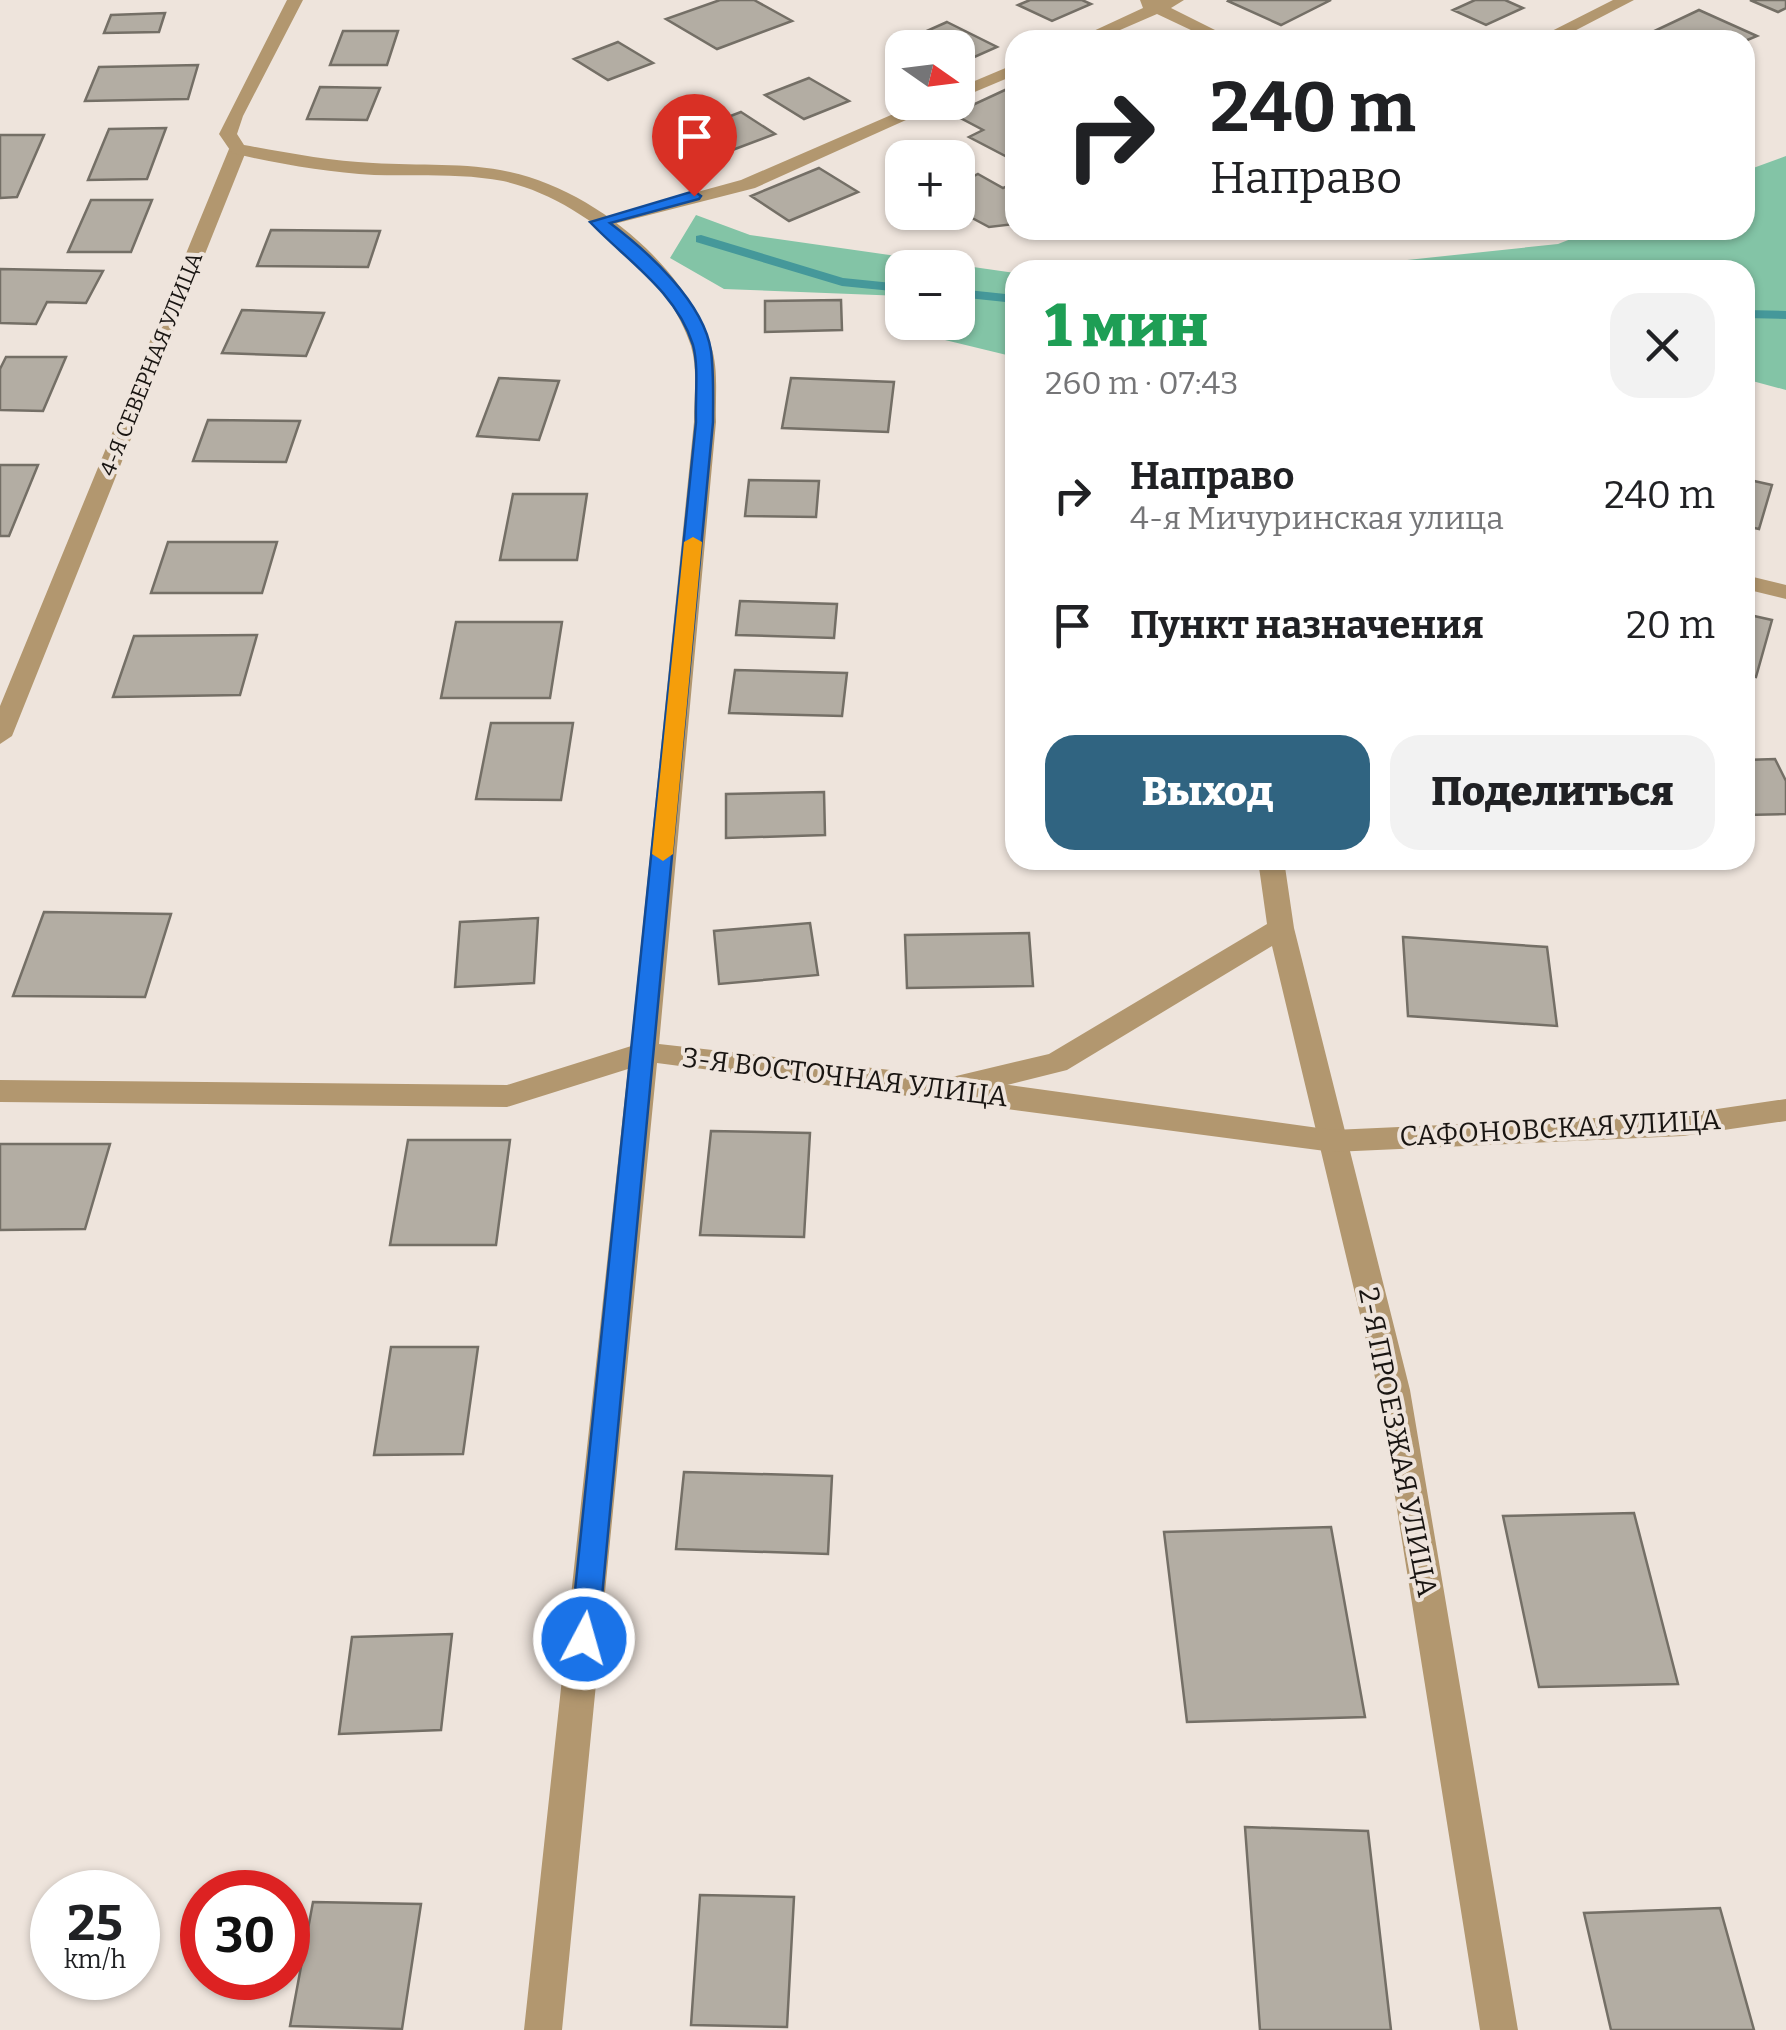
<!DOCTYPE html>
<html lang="ru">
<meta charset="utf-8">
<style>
:root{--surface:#fff;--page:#f2f2f2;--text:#202124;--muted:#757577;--accent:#306481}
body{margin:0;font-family:Bitter,serif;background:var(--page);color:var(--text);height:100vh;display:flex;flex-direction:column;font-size:38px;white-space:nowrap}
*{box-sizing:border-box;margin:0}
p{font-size:32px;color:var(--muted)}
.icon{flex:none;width:55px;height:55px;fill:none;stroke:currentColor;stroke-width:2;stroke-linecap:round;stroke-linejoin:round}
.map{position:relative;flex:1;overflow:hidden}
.side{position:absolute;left:1005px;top:260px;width:750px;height:610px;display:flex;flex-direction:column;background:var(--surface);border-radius:30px;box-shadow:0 2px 8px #0004}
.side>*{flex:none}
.banner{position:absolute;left:1005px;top:30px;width:750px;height:210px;border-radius:30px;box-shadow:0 2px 8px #0004;background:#fff;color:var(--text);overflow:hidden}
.needle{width:65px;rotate:104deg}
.tools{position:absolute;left:885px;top:30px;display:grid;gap:20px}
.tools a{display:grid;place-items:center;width:90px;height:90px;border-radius:20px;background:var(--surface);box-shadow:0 2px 8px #0004;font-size:50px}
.speed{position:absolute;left:30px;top:1870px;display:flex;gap:20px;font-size:50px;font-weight:700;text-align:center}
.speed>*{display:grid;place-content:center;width:130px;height:130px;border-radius:50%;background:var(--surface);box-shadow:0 2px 8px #0004;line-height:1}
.speed small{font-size:25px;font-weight:400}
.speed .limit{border:15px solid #d22;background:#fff;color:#111}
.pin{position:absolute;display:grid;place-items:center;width:85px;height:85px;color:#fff;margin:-102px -42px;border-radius:50% 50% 50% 0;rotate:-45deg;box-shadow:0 0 10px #0007}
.pin .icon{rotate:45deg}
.me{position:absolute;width:110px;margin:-55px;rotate:6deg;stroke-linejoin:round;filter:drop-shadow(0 0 8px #0008)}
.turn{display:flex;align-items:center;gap:35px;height:210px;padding:0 40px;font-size:45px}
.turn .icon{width:130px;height:130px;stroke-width:2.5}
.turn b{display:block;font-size:70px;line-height:85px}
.round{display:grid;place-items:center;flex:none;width:105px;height:105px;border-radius:30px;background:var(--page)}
.headline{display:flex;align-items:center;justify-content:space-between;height:170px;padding:0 40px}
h1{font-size:60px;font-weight:800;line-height:75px;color:#1e9e55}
.action{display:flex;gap:20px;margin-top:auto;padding:20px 40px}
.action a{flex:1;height:115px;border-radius:30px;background:var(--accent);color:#fff;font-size:40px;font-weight:800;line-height:115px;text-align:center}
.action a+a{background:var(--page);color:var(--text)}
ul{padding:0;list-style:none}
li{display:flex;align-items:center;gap:30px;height:130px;padding:0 40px}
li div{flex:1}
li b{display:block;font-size:38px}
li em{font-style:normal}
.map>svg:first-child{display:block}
.green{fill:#83c4a6}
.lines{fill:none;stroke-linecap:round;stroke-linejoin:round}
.stream{fill:#45989a;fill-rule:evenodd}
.building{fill:#b3ada3;stroke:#746f66;stroke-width:2.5}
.minor{fill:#b2976f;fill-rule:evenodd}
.tertiary{fill:#b2976f;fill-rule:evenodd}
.route{fill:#1a73e8;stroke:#114b97;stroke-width:2.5}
.slow{fill:#f59e0b}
.labels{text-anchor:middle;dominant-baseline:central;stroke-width:8;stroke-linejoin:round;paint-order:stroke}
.far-street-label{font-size:22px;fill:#191512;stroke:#eee4dc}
.street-label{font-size:28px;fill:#191512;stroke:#eee4dc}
</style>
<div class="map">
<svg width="1786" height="2030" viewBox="0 0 1786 2030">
<rect width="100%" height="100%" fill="#eee4dc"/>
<path class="green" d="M1786 156V390L1745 379V270H1313L1558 244 1594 230H1745V171Z
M696 215 750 235 1015 273V357L945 340 933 323 958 322V268H902V296L724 289 670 258Z"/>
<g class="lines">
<path class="stream" d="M701 235 843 278 902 284V292L842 286 696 242V236Z
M958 289 1015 295V303L958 297Z
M1745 310 1786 311V319L1745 318Z"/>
</g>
<path class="building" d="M720 0H754L792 21 717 49 666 19Z
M1030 0H1082L1091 4 1052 21 1018 5Z
M1331 0 1281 25 1228 1 1229 0Z
M1475 0H1505L1523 8 1486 25 1453 10Z
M1750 0H1786V8L1778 12Z
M1699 10 1757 36 1745 41 1661 40 1648 34Z
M165 13 159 32 104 33 111 15Z
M947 22 997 47 963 62 958 59V48H934L913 37Z
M343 31H398L387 65H330Z
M618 42 653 63 608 80 574 59Z
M198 65 188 99 85 101 99 67Z
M809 78 849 101 804 119 765 95Z
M320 87 380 88 367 120 307 119Z
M1005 90 1015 95 1013 160 969 137 983 130 953 114Z
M741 112 775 134 719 155 686 133Z
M166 128 147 179 88 180 109 129Z
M0 135H44L17 197 0 198Z
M819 168 858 192 789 221 751 196Z
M978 174 1003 188 1015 182V224L989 227 961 212 969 208 958 202V184Z
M91 200H152L131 252H68Z
M271 230 380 231 368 267 257 266Z
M0 269 103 271 86 303 47 302 36 324 0 323Z
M841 300 842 330 765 332V301Z
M242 310 324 313 306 356 222 353Z
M6 357H66L43 411 0 410V369Z
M499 378 559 381 539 440 477 436Z
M791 378 894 382 888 432 782 428Z
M208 420 300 421 286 462 193 461Z
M0 465H38L9 536H0Z
M1745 479 1772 485 1759 529 1745 526Z
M749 480 819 481 816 517 745 516Z
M513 494H587L577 560H500Z
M168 542H277L262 593H151Z
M740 601 837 604 834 638 736 635Z
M1745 614 1772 620 1756 677 1745 674Z
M456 622H562L550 698H441Z
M257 635 240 695 113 697 134 636Z
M735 670 847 673 842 716 729 713Z
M491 723H573L561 800 476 799Z
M1775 759 1786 781V814L1745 815V760Z
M824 792 825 835 726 838V794Z
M44 912 171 914 145 997 13 996Z
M538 918 534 983 455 987 460 922Z
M810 923 818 975 719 984 714 931Z
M1029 933 1033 986 907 988 905 935Z
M1403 937 1547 947 1557 1026 1408 1016Z
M711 1131 810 1133 804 1237 700 1235Z
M408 1140H510L496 1245H390Z
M0 1144H110L85 1229 0 1230Z
M391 1347H478L463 1454 374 1455Z
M684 1472 832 1476 828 1554 676 1549Z
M1634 1513 1678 1684 1539 1687 1503 1516Z
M1331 1527 1365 1717 1187 1722 1164 1532Z
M452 1634 441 1730 339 1734 352 1637Z
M1245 1827 1368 1831 1391 2030H1260Z
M700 1895 794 1897 787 2027 691 2025Z
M313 1902 421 1904 402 2029 290 2026Z
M1720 1908 1754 2030H1611L1584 1913Z"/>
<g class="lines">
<path class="minor" d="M1140 0H1184L1171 8 1235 40H1212L1157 14 1097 40H1074L1143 8Z
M1613 0H1634L1557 40H1534Z
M1015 64V75L958 99V88Z
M921 102H946L755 188 598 228 588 222 741 180Z
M238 144 247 149 12 736 0 744V706L229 149Z
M1745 575 1786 585V599L1745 589Z
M1258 860H1284L1294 928 1410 1390 1518 2030H1480L1378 1390 1272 946 1067 1070 952 1099 942 1096 938 1088 942 1080 952 1077 1049 1054 1267 924Z
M644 1042 654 1046 658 1053 562 2030H524L628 1069 507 1107 0 1102V1080L507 1085Z"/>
<path class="tertiary" d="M287 0H303L243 116 237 134 244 145C287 153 330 161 373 163 419 166 465 162 510 172 593 190 684 264 711 346 719 370 715 397 716 422L659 1044 952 1077 1333 1130 1683 1114 1786 1099V1121L1683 1136 1333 1152 634 1060 630 1053 694 422C694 397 698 370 691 346 667 272 579 197 503 181 461 173 417 176 374 175 327 172 278 164 232 153L219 134Z"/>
</g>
<path class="route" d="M694 191 701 196 699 199 610 223C647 251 704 302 711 351 714 374 713 399 713 422L598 1639 594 1648 584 1652 574 1648 570 1639 696 422C695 398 699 367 693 345 676 291 626 260 590 222Z"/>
<path class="slow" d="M693 537 702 542 673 854 663 861 652 854 684 542Z"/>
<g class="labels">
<g class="far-street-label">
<text transform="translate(151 364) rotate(-68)">4-Я СЕВЕРНАЯ УЛИЦА</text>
</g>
<g class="street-label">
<text transform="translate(845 1077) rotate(7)">3-Я ВОСТОЧНАЯ УЛИЦА</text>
<text transform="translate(1560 1128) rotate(-3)">САФОНОВСКАЯ УЛИЦА</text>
<text transform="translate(1398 1442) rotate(79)">2-Я ПРОЕЗЖАЯ УЛИЦА</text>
</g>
</g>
</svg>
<div class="tools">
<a><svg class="needle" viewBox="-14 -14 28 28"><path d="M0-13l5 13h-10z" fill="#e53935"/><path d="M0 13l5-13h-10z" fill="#757577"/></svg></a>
<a>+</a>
<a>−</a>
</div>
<div class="speed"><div>25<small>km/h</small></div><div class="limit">30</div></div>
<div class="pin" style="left:694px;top:196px;background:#d93025"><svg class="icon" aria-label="arrive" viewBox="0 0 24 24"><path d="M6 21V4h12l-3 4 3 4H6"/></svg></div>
<svg class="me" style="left:584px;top:1639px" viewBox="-20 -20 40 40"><circle r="17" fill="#1a73e8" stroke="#fff" stroke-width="3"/><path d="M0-11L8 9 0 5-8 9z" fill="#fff"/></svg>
<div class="banner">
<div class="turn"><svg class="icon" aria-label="right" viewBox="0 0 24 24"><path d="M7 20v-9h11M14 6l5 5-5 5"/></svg><div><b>240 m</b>Направо</div></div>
</div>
<section class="side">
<div class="headline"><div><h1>1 мин</h1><p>260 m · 07:43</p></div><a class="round"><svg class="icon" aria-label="close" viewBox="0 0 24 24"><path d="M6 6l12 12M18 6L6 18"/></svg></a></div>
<ul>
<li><svg class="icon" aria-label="right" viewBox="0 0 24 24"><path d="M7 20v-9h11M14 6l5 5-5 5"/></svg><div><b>Направо</b><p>4-я Мичуринская улица</p></div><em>240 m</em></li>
<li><svg class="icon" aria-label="arrive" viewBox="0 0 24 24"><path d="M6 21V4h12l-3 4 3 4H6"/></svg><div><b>Пункт назначения</b></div><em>20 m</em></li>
</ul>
<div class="action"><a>Выход</a><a>Поделиться</a></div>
</section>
</div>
